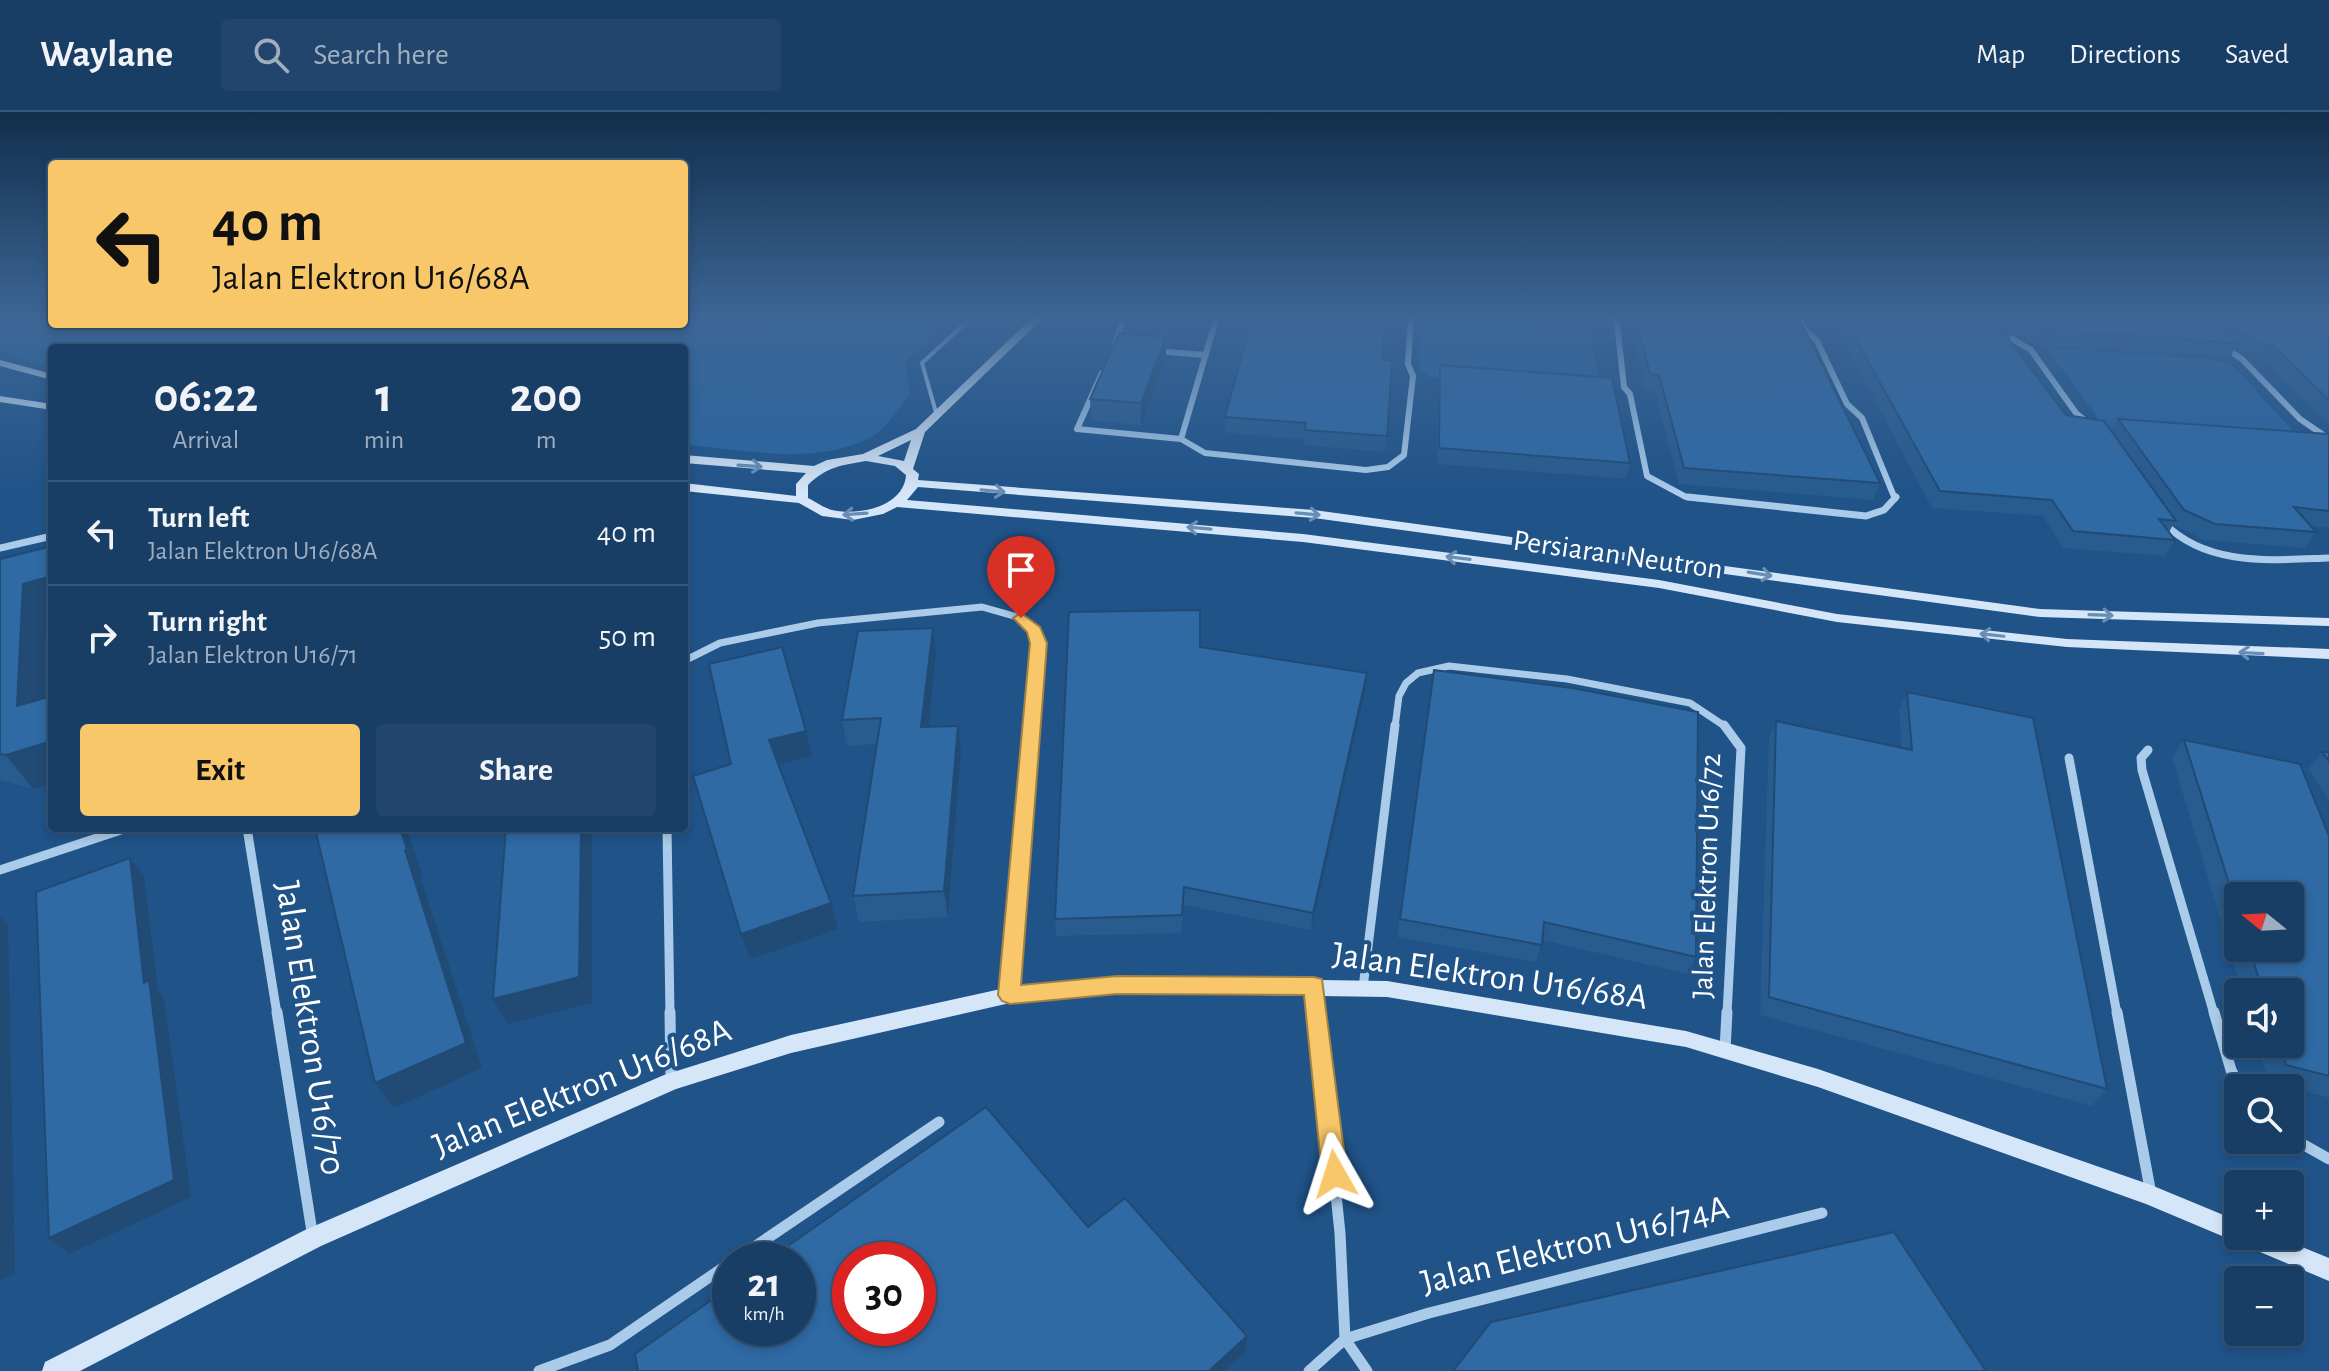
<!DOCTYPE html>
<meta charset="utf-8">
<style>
:root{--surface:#183e66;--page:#21456c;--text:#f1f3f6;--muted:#9faebf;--line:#36577a;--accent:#f8c76a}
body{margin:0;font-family:"Alegreya Sans",sans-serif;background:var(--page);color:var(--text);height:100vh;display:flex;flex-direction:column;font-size:30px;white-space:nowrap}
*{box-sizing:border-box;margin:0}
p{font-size:26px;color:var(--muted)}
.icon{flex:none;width:44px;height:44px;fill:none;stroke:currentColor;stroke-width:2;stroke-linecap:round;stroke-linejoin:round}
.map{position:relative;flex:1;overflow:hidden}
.side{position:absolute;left:48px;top:232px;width:640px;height:488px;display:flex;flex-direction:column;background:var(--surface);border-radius:8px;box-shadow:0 4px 12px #0003,0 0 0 2px var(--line)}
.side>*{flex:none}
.hud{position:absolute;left:48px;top:48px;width:640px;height:168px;border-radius:8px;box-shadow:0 4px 12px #0003,0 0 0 2px var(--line);background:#f8c76a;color:#111;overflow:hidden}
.needle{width:52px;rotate:288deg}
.fabs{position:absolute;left:2224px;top:770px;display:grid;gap:16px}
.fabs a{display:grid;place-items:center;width:80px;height:80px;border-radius:8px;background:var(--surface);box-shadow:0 4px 12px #0003,0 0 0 2px var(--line);font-size:40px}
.speed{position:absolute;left:712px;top:1130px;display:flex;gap:16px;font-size:40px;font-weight:700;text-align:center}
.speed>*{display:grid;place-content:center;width:104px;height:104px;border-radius:50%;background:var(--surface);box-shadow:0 4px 12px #0003,0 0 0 2px var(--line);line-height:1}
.speed small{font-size:20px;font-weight:400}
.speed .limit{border:12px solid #d22;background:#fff;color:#111}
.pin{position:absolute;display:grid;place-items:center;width:68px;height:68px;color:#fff;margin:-82px -34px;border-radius:50% 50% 50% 0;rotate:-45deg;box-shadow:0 0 8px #0007}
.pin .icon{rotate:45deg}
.me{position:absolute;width:88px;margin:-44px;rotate:354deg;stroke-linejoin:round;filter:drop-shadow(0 0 6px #0008)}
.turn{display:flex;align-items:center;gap:28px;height:168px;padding:0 32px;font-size:36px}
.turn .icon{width:104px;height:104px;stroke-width:2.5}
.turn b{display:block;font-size:56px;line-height:68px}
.eta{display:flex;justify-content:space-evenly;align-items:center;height:136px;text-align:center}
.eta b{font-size:48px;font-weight:700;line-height:56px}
.cta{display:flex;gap:16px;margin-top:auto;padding:16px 32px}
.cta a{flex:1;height:92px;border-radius:8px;background:var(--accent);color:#111;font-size:32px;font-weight:700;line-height:92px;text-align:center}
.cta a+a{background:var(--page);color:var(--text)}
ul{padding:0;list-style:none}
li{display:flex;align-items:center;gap:24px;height:104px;padding:0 32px;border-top:2px solid var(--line)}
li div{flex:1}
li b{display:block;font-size:30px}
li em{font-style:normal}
header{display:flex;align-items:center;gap:48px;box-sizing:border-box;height:112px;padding:0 40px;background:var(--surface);border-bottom:2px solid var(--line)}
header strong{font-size:38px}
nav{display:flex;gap:44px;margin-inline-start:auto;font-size:28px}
.search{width:560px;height:72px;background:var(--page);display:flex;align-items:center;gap:20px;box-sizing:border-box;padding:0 28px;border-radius:8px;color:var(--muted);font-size:30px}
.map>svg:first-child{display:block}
.green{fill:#2965a0}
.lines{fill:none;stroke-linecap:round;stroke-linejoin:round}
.lane{stroke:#aacbea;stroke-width:4}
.street-far3{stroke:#aacbea;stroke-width:6}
.street-far2{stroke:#aacbea;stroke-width:7}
.street-far1{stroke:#aacbea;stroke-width:9}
.street{stroke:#aacbea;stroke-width:11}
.secondary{fill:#d5e6f8;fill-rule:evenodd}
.wall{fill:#285b8e;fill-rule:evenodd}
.shaded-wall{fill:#214a74}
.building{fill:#2f6aa5;stroke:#214a74;stroke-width:2;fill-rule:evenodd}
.oneway{stroke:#688eb5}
.route{fill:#f8c76a;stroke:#a18145;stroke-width:2}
.labels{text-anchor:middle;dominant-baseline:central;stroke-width:8;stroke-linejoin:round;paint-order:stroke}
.street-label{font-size:30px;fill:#fff;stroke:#205388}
.near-street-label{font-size:36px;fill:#fff;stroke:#205388}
</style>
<header>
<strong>Waylane</strong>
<div class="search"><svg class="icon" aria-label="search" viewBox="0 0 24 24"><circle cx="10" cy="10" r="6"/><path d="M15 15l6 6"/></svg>Search here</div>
<nav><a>Map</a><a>Directions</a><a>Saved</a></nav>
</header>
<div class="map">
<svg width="2329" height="1259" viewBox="0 0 2329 1259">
<rect width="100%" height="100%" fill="#205388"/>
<path class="green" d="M0 204H52V212H684V204H954L905 250 910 282C899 295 887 316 873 324 817 355 744 338 684 332V236H52V256L0 239Z
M1417 204C1460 204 1556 195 1590 217L1600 276 1429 265 1420 257Z
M2047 236 2210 247 2234 255 2307 334 2107 319Z"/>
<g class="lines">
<path class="lane" d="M937 304 922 251 973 204"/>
<path class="street-far3" d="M1217 204 1181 327 1205 341 1366 358 1388 355 1404 343 1413 264 1408 252 1411 204
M1610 204 1617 211 1624 275 1630 282 1647 364 1686 385 1707 387
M1799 204 1805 218 1817 229 1847 292 1862 306 1895 387
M1995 204 2009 225 2031 238 2076 301 2088 311
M1115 234 1124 204
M2225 236 2242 247 2300 307 2329 327
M1155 239 1206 243
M1102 261 1077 317 1181 327"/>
<path class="street-far2" d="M1688 385 1866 404 1884 398 1896 385
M2164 411C2207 455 2272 448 2329 446
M0 436 52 424
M684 549 720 531 818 511 982 495 1021 506 1034 519 1039 531 1032 615
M1395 615 1399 584 1406 571 1418 561 1449 554 1567 567 1690 591 1726 615"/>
<path class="street-far1" d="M1724 613 1741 636 1727 902
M2148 638 2141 646 2142 658 2214 902
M2069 646 2117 902
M247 716 277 902
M667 716 670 902
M0 758 127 716
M1314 874 1317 902
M1363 876 1395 613
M1010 883 1032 613"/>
<path class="street" d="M277 900 313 1126
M670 900 671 968
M1317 900 1340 1121 1345 1227 1367 1259
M2117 900 2151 1082
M2214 900 2231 958 2240 976
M1725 938 1727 900
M2290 1025 2329 1047
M735 1148 939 1010
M539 1259 610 1233 730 1151
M1309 1259 1345 1227 1429 1201 1822 1101"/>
<path class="secondary" d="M1034 204H1045L925 320 913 357 919 362 918 368 1314 398 2040 497 2329 506V514L2040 505 1314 406 918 375 907 388 1303 422 1659 468 1837 502 2067 527 2329 537V547L2067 535 1837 510 1659 476 1303 430 897 395 883 402 853 408 822 404 799 391 684 379V371L796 384V372L806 361 684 351V343L814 354 827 348 863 342 916 317ZM911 328 904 349 878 344ZM866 349 895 354 906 363C904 395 858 404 832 398 824 396 816 390 808 386V373C826 355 842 353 866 349Z
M0 248 52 262V268L0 254Z
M0 284 52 292V298L0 290Z
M1117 865 1387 869 1686 919 1818 957 2151 1073 2238 1109V1124H2275L2329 1146V1169L2146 1092 1818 975 1686 935 1387 885 1117 881 1010 891 791 941 676 977 321 1134 80 1259H42L45 1250 305 1118 664 963 791 923 1010 875Z"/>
</g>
<path class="wall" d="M1181 204 1170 234H1166V246L1141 313 1091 309 1090 287 1125 222 1124 210Z
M1618 204H1798L1880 371 1873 388 1679 372 1654 278 1646 277 1628 206Z
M1830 204H2315L2329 216V313L2263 248 2251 247 2235 236 2230 246 2034 233 2013 220 2009 228 2066 303 2111 319 2118 307 2329 322V416L2311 414 2316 420 2305 436 2204 428 2173 413 2169 420 2175 428 2165 444 2063 436 2043 404 1932 396Z
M1244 220 1382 248 1387 324 1385 340 1303 333 1304 327 1225 321V305L1244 235H1243Z
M1440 253 1630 351 1626 367 1437 352 1438 268Z
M52 434V502L46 504 45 586 33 677 0 668V447Z
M1200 535 1367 561 1365 579 1311 818 1184 793 1181 821 1056 824 1055 807Z
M936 541 928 615 961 639 948 805 859 810 853 784 877 632 847 634 842 608Z
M1434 558 1696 845 1688 862 1542 828 1536 850 1397 825Z
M1907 580 2107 977 2092 994 1760 903 1769 626 1776 609 1902 636 1899 597Z
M2184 628 2329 724V986L2269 970 2257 932H2290V880H2242L2172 645ZM2238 784 2290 836H2238Z
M2322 640H2329V688L2308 657Z"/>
<path class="shaded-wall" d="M1174 204H1181L1170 234V213Z
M1166 225V246L1141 313V291Z
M52 464V502L46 504 44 627 17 594 23 472Z
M933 516 936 541 926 641 921 615Z
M1367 561 1365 579 1311 818 1313 801Z
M958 614 961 639 948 805 944 779Z
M806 619 812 644 776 653 769 628Z
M52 629V671L33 677 6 643Z
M400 716H407L422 763 420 764 482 956 394 996 375 971 405 738Z
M581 716H592V891L508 912 493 887Z
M130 746 144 764 158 878 164 886 191 1085 69 1142 49 1126Z
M831 791 838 817 750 847 741 822Z
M0 805 8 814 15 1162 0 1168Z
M1247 1224 1246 1239 1224 1259H1209Z"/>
<path class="building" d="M1127 204H1174L1170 213 1124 210Z
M1253 204H1386L1382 248 1392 249 1387 324 1305 318 1306 311 1225 305 1248 221 1244 220Z
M1635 204H1798L1880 371 1684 356 1659 263 1650 262Z
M1843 204H2006L2014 216H2000L2066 303 2104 309 2176 409 2159 407 2175 428 2073 419 2052 388 1940 379Z
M2018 204H2208L2238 231 2041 218Z
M2223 204H2315L2329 216V288L2272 233 2260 232 2233 214Z
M1119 221 1166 225 1141 291 1090 287Z
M1440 253 1612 266 1630 351 1439 336Z
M2118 307 2329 322V399L2294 395 2316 420 2215 412 2184 398Z
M52 434V464L23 472 17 594 52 584V629L6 643 0 642V447Z
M1200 498V535L1367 561 1313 801 1184 775 1182 803 1055 807 1069 500Z
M933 516 921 615 958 614 944 779 853 784 881 606 842 608 858 519Z
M782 535 806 619 769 628 831 791 741 822 693 664 731 652 709 552Z
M1434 558 1572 576 1698 600 1696 845 1544 810 1542 833 1400 807Z
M1907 580 2033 606 2107 977 1769 885 1776 609 1912 638Z
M2184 628 2300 652 2329 724V964L2286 953 2280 932H2290V880H2263L2249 836H2290V784H2238V800Z
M2322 640H2329V649Z
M315 716H400L407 737 405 738 466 931 375 971Z
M506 716H581L579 865 493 887Z
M130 746 144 871 149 868 174 1068 49 1126 36 780Z
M986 995 1088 1115 1125 1086 1247 1224 1209 1259H638L635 1242 730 1175V1216H798V1148H768ZM850 1148H918V1216H850Z
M1894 1120 1986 1259H1453L1491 1210Z"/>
<defs><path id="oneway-shaft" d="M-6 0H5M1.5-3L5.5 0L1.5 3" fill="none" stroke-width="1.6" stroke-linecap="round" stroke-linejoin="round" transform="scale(2)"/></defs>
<g class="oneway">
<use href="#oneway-shaft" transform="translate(750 354) rotate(4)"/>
<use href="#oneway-shaft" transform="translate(993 379) rotate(5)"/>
<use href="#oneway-shaft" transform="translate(855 402) rotate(176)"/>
<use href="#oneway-shaft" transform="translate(1308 402) rotate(5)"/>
<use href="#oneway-shaft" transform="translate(1199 416) rotate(-175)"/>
<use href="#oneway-shaft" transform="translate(1458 446) rotate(-173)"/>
<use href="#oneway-shaft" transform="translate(1760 462) rotate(9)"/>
<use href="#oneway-shaft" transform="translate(2101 503) rotate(2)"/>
<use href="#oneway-shaft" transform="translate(1992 523) rotate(-174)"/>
<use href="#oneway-shaft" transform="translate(2251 541) rotate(-177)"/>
</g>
<linearGradient id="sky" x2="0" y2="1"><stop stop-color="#122e4b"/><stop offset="0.54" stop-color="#3c6696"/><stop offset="1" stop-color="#3c6696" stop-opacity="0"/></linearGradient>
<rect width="2329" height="380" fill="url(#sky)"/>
<path class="route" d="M1021 501 1040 515 1047 531 1021 873 1117 864 1314 865 1322 867 1347 1062 1343 1071 1335 1074 1326 1071 1322 1062 1304 883 1117 882 1010 892 1002 889 998 883 1030 531 1027 520 1013 506Z"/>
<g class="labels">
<g class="street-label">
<text transform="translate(1618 443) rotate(8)">Persiaran Neutron</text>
<text transform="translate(1707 764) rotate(-88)">Jalan Elektron U16/72</text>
</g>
<g class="near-street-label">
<text transform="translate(1490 864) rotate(8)">Jalan Elektron U16/68A</text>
<text transform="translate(310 916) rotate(81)">Jalan Elektron U16/70</text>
<text transform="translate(582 976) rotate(-22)">Jalan Elektron U16/68A</text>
<text transform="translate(1575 1133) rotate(-14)">Jalan Elektron U16/74A</text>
</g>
</g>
</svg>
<div class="fabs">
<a><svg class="needle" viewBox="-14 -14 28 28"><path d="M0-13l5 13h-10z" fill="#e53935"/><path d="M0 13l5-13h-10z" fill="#9faebf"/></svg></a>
<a><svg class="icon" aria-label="sound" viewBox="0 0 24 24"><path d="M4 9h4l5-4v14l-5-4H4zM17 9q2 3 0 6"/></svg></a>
<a><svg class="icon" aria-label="search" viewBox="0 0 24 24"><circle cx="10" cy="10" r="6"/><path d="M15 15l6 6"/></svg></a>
<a>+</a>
<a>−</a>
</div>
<div class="speed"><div>21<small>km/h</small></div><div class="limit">30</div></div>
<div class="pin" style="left:1021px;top:506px;background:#d93025"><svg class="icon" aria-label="arrive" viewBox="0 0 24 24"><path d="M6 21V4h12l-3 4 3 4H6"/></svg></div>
<svg class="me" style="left:1335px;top:1062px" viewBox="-20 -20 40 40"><path d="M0-17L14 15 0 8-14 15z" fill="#f8c76a" stroke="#fff" stroke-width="4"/></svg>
<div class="hud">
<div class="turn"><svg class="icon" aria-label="left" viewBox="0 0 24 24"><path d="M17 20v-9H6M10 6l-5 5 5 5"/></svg><div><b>40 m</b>Jalan Elektron U16/68A</div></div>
</div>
<section class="side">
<div class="eta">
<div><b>06:22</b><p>Arrival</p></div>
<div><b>1</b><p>min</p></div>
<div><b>200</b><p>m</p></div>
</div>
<ul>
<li><svg class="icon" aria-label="left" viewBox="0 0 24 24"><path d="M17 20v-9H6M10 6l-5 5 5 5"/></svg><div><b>Turn left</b><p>Jalan Elektron U16/68A</p></div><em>40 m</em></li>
<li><svg class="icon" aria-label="right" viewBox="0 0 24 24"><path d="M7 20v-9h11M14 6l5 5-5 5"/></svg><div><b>Turn right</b><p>Jalan Elektron U16/71</p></div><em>50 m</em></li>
</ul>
<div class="cta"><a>Exit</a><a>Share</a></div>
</section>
</div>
